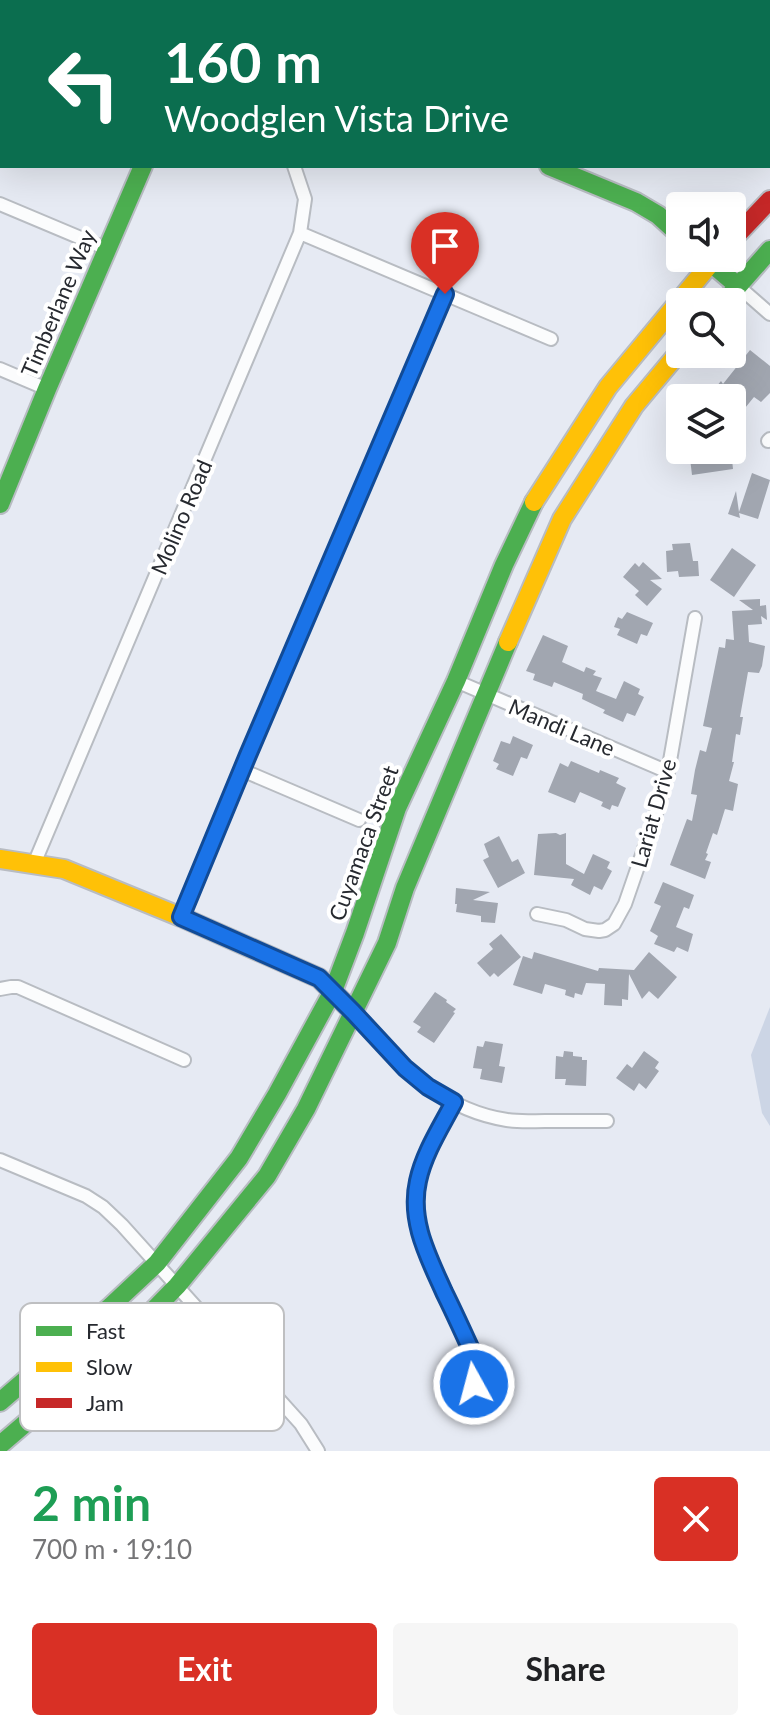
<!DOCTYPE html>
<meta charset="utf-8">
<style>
:root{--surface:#fff;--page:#f6f6f6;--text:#202124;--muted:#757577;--accent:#d93025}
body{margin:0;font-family:Lato,sans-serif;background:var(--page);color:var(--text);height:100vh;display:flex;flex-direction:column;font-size:30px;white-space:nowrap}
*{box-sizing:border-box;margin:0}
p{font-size:26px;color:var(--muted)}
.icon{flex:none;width:44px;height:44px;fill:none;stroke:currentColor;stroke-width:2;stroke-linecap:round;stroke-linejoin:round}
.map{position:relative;height:1451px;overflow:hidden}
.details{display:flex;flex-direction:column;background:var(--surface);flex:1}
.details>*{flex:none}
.banner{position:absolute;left:0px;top:0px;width:770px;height:168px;box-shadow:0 8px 32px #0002;background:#0b6e4f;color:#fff;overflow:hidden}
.buttons{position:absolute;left:666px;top:192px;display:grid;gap:16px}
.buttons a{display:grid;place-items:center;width:80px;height:80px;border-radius:8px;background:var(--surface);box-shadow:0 8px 32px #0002;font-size:40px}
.pin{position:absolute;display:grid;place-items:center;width:68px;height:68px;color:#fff;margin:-82px -34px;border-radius:50% 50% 50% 0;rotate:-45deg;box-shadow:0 0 8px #0007}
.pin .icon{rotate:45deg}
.me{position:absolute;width:88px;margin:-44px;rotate:353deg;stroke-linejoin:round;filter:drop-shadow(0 0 6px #0008)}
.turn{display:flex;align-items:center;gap:28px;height:168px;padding:0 32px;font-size:36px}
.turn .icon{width:104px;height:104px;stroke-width:2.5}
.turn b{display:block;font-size:56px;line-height:68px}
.round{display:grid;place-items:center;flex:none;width:84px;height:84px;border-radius:8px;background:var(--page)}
.summary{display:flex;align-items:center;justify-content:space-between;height:136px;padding:0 32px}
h1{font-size:48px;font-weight:700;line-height:60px;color:#1e9e55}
.cta{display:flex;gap:16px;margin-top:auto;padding:16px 32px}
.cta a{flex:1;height:92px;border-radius:8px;background:var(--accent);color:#fff;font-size:32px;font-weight:700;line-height:92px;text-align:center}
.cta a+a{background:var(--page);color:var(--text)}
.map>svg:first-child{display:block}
.green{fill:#ccd5e5}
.building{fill:#a1a6b0}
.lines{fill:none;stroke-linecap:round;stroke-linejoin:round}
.street-casing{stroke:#b8bcc2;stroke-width:16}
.fast-casing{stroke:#b8bcc2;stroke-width:22}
.slow-casing{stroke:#b8bcc2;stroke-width:22}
.jam-casing{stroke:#b8bcc2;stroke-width:22}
.street{stroke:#fbfcfd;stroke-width:12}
.fast{stroke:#4caf50;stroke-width:18}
.slow{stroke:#ffc107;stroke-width:18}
.jam{stroke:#c62828;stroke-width:18}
.route-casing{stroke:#114b97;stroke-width:20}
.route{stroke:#1a73e8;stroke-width:14}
.labels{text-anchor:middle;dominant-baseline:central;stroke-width:8;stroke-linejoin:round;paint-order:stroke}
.street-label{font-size:22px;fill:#26292f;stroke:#fff}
.key{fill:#fff;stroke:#bebfc1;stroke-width:2}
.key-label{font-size:22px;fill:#26292f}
</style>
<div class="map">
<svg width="770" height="1451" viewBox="0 0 770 1451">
<rect width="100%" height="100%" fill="#e6eaf3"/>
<path class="green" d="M770 1007V1126L762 1113 751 1055Z"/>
<path class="building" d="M750 350 770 366V393L761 402 754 397 732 424V398H705L715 386 716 387 721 381 723 384Z
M689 450H731L733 469 692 475Z
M752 473 770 480 758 519 739 513 740 518 728 514 736 491 739 512Z
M690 543 693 561H698L699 576 679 577 678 571 667 572 666 551 673 550 672 544Z
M732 548 756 565 734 597 710 580Z
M643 562 662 579 650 580 662 589 647 606 635 595 639 591 623 577 635 563 639 567Z
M760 599V606L766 605 767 620 761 616 762 624 748 625 749 642 765 646 762 666 759 673 748 672 740 717H743L740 735 736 734 732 762H734L729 781 738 784 733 811 725 809 717 835 713 833 706 853 708 854 705 860 711 862 705 879 670 865 687 819 692 821 697 795 691 794 695 770 700 750 706 752 712 728 703 726 719 647 725 648 726 639 734 640 732 611 753 610 739 600Z
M627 612 653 623 647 636 641 634 637 644 617 635 620 629 614 627 618 617 622 619Z
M543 635 568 646 562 662 584 672 586 667 596 671 593 675 602 678 596 691 616 699 624 681 640 689 638 694 644 697 635 716 627 713 623 722 603 713 605 710 582 699 583 694 554 682 552 687 533 680 535 674 526 671Z
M513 736 533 745 527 759 521 757 513 776 496 769 499 764 493 761 501 741 510 744Z
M571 761 599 773 600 770 619 778 616 783 626 788 618 807 612 805 610 810 601 806 603 802 580 792 575 803 548 792 560 763 568 767Z
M556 833 560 835 566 833V864L584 874 593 854 610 862 607 868 612 871 602 890 594 886 590 895 571 885 574 879 534 875 538 834Z
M499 836 512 862 518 859 525 873 498 888 483 860 489 857 484 844Z
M663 882 694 895 689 909 684 907 676 927 693 934 688 952 677 947 674 952 654 944 658 936 650 931 661 906 654 903Z
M456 888 490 892 473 900 498 903 495 923 481 922V916L456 912 457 904H455Z
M501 934 521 957 498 977 494 973 490 977 477 963 493 949 489 944Z
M534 952 598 971 599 968 634 970 649 952 677 977 658 999 649 991 642 999 629 974 628 1000 622 999V1006L604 1005 605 984 586 983 582 995 575 993 574 998 565 995 566 990 545 984 542 994 513 985 523 956 532 959Z
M435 992 447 1000 446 1002 456 1009 453 1012 455 1013 434 1043 417 1032 421 1027 413 1022Z
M485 1041 503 1044 499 1066 505 1067 502 1083 480 1079 482 1069 473 1068 477 1046 483 1047Z
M564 1051 573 1052V1056L582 1057V1060H587L586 1086 565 1085 566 1079H555L556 1056 563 1057Z
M644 1051 659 1062 655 1068 659 1071 646 1089 639 1083 634 1091 616 1078 627 1064 632 1068Z"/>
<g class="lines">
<g class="street-casing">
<path id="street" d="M544 0 549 2
M47 2 48 0
M0 204 107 249
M300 233 551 339
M738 286 770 314
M0 369 47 389
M768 441 770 439
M456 681 668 772
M242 770 359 820
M34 864 300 233 305 199 294 166
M537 914 566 920 585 929 599 931 605 930 614 924 625 904 655 817 668 772 695 618
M181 917 248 755 445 294
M0 989 11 987H18L184 1060
M353 1012C399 1061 436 1109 507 1120 520 1122 532 1121 545 1121 565 1121 586 1121 607 1121
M454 1102C441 1127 424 1153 418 1181 409 1222 428 1256 444 1292 456 1316 467 1341 478 1365L474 1384
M0 1160 86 1196 103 1207 122 1225 301 1424 318 1451"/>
</g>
<g class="fast-casing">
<path id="fast" d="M215 2 216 0
M0 37 2 38
M549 166 636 202 658 215 680 235
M705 258 738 286
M724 302 770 250
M0 504 47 389 143 166
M0 1402 111 1306 157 1263 239 1158 277 1094 333 991 355 933 397 808 456 681 504 565 534 502
M0 1445 134 1330 177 1286 267 1176 306 1109 387 943 405 888 508 642"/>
</g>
<g class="slow-casing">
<path id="slow" d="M534 502 608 387 715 258
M508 642 562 519 634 406 680 351
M0 859 64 869 181 917 319 978 353 1012"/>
</g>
<g class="jam-casing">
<path id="jam" d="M732 240 770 200"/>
</g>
<use href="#street" class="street"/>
<use href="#fast" class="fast"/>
<use href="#slow" class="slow"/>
<use href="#jam" class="jam"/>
</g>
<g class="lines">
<g class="route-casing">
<path id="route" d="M445 294 248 755 181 917 319 978 353 1012 405 1068 428 1087 454 1102C441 1127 424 1153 418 1181 409 1221 428 1256 444 1292 456 1316 467 1341 478 1365L474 1384"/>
</g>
<use href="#route" class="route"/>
</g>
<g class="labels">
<g class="street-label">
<text transform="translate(58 303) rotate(-67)">Timberlane Way</text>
<text transform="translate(181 517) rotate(-67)">Molino Road</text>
<text transform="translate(562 727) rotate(23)">Mandi Lane</text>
<text transform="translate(653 813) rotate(-74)">Lariat Drive</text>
<text transform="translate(363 843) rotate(-70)">Cuyamaca Street</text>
</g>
</g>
<rect x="20" y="1303" width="264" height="128" rx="12" class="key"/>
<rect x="36" y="1326" width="36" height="10" fill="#4caf50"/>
<rect x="36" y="1362" width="36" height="10" fill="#ffc107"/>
<rect x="36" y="1398" width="36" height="10" fill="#c62828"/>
<g class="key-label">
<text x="86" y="1339">Fast</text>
<text x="86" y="1375">Slow</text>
<text x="86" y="1411">Jam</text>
</g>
</svg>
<div class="buttons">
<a><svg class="icon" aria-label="sound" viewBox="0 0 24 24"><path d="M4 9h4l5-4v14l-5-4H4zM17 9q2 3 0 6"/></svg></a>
<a><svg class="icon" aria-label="search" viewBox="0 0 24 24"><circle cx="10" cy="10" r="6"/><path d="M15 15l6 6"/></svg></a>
<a><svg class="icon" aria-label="layers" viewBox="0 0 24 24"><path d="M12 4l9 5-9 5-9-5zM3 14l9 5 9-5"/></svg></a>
</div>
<div class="pin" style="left:445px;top:294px;background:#d93025"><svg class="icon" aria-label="arrive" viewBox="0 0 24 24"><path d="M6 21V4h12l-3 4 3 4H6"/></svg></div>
<svg class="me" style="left:474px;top:1384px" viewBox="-20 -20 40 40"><circle r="17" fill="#1a73e8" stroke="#fff" stroke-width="3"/><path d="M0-11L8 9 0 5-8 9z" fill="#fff"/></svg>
<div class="banner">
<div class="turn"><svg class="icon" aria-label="left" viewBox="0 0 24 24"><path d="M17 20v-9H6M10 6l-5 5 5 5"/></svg><div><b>160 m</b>Woodglen Vista Drive</div></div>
</div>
</div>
<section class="details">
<div class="summary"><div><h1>2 min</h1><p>700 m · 19:10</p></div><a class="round" style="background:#d93025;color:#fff"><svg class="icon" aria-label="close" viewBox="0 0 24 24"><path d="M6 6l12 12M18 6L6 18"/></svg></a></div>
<div class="cta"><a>Exit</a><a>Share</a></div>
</section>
